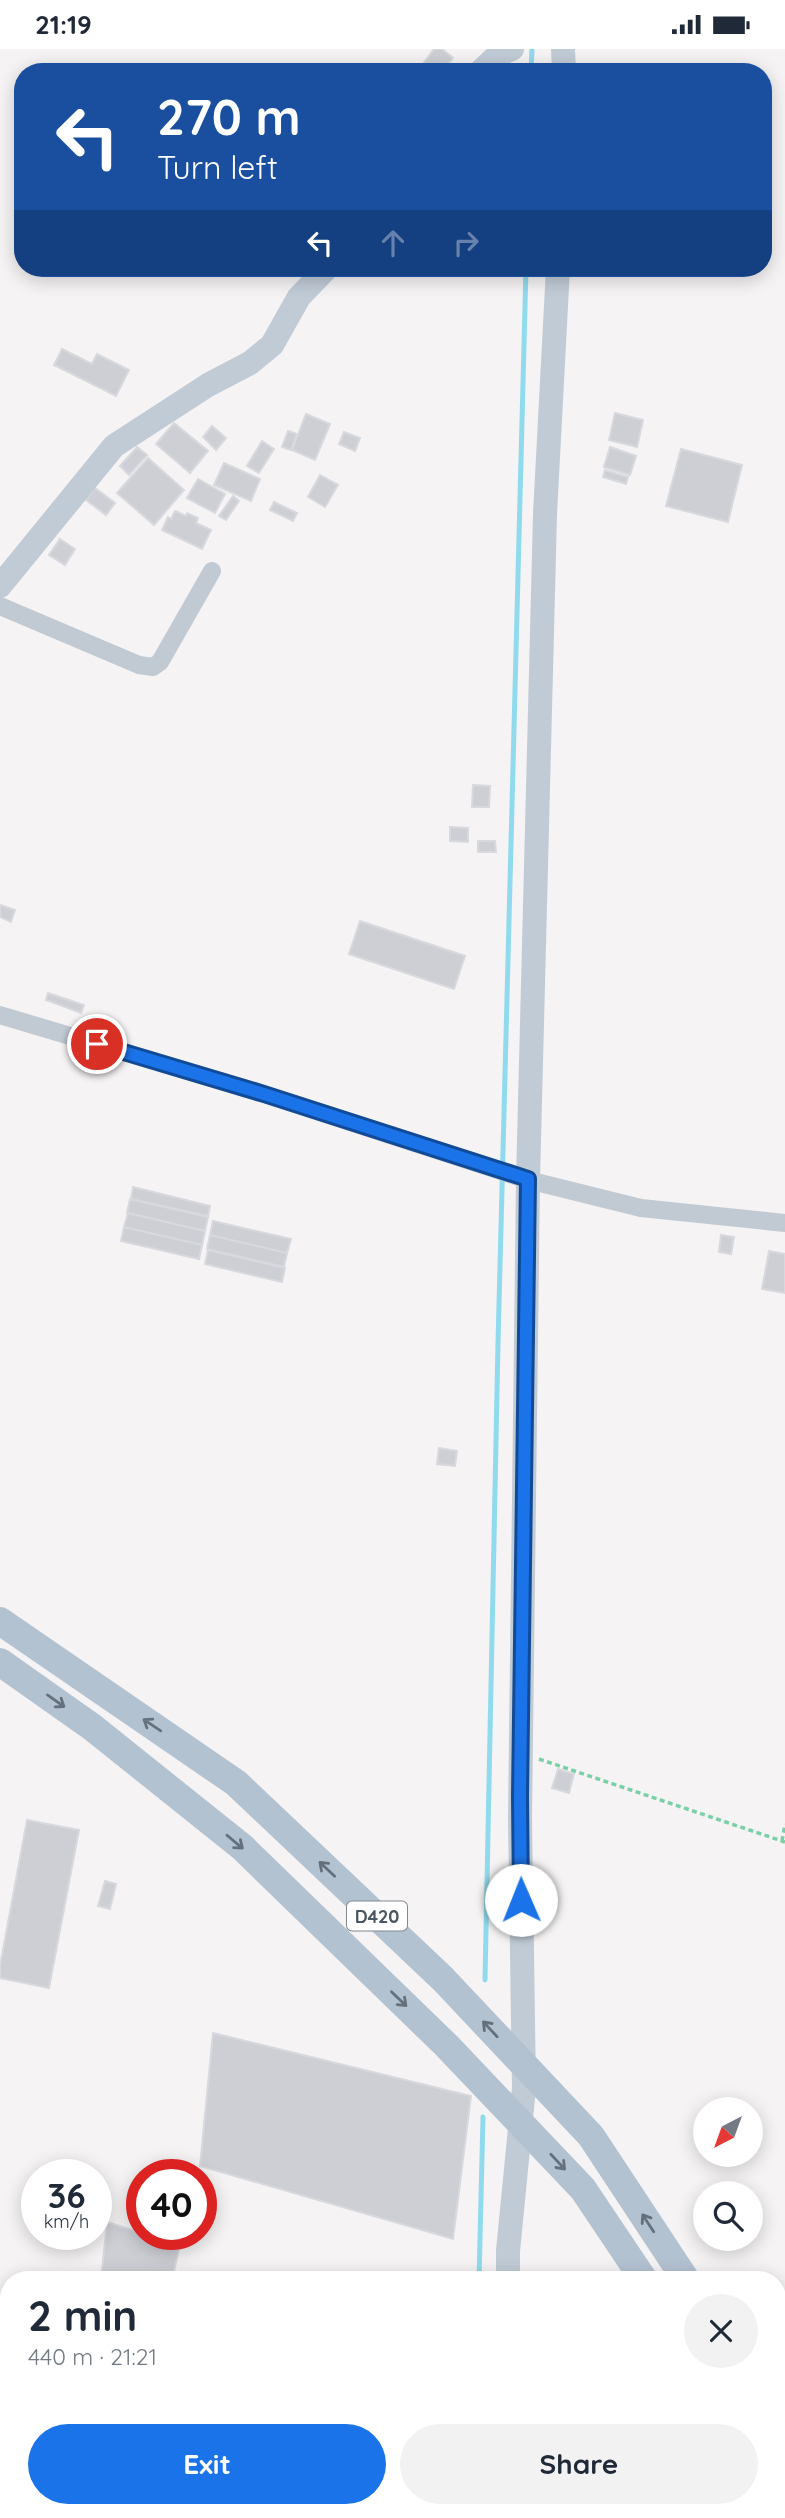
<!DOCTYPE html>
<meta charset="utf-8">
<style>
:root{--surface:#fff;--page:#f2f2f3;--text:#1f2937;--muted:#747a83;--accent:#1a73e8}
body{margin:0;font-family:Quicksand,sans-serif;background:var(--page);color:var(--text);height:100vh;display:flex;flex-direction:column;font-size:26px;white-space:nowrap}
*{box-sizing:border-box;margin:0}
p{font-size:23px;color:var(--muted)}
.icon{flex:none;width:38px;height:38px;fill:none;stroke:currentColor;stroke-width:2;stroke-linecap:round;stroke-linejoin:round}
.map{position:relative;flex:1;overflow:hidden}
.drawer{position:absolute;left:0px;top:2222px;width:786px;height:247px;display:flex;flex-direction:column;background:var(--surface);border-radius:28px 28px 0 0;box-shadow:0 4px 18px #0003}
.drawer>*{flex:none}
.hud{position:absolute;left:14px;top:14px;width:758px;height:214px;border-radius:28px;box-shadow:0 4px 18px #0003;background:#1a4fa0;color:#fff;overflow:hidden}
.needle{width:46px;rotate:221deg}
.tools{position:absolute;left:693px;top:2048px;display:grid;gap:14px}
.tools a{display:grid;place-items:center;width:70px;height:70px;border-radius:50%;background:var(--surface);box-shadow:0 4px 18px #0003;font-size:35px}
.speed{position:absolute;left:21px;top:2110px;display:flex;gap:14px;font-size:35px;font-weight:700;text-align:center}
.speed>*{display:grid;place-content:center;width:91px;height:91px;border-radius:50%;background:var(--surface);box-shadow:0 4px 18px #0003;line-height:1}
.speed small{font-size:18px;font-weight:400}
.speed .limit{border:10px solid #d22;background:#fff;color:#111}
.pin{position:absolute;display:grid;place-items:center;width:60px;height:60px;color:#fff;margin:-30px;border:4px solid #fff;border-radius:50%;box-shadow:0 2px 7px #0007}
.me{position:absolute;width:77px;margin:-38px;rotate:359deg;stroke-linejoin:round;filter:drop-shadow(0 0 5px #0008)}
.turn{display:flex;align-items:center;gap:24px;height:147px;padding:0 28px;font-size:32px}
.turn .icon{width:91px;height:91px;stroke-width:2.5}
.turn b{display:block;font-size:49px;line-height:60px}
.lanes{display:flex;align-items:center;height:66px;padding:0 28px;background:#0003;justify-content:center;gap:35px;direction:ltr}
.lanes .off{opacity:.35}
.round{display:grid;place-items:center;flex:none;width:74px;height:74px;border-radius:37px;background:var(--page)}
.overview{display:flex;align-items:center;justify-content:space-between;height:119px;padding:0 28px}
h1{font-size:42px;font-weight:700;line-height:52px}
.cta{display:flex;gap:14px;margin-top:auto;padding:14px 28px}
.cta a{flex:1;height:80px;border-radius:42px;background:var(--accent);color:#fff;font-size:28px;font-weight:700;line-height:80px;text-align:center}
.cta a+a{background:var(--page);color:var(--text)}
.status{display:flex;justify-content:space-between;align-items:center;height:49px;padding:0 35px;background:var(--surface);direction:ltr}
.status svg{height:19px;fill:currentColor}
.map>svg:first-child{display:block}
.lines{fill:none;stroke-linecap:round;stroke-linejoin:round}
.stream{stroke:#90daee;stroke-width:5}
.building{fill:#cdcfd5;stroke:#d7d9de;stroke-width:2}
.path{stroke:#7ad0a6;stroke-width:3.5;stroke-dasharray:5 3.5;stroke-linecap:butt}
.street{stroke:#c1cad2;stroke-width:18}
.secondary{stroke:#c1cbd6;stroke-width:24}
.primary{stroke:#b3c2d1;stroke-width:28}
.oneway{stroke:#64717d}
.route-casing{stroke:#114b97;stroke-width:18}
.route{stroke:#1a73e8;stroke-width:12}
.labels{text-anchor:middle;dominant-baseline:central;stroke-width:6;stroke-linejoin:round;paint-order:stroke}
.shield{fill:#fff;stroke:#808990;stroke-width:2}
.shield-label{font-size:18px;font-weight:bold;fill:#4a5661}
</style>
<div class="status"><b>21:19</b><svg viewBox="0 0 49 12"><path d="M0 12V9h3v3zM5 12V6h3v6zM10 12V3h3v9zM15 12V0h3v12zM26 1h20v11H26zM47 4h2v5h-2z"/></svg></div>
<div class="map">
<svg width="785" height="2469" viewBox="0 0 785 2469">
<rect width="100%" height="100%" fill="#f5f3f3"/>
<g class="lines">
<path class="stream" d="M531 23 532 0
M485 1931 498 1294 526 219
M479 2231 483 2068
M477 2469V2460"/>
</g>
<path class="building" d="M434 0H442L453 9 442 23H417Z
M62 300 92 315 97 305 129 321 116 347 54 316Z
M615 364 643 371 637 398 609 391Z
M306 365 330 375 315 411 292 401Z
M174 374 208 402 190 424 156 395Z
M212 377 226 389 216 401 203 388Z
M288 382 297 385 291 401 282 398Z
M344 383 360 389 355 402 339 395Z
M262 392 274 400 259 424 247 417Z
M137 398 147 406 129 426 120 417Z
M610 398 636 407 630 426 604 418Z
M681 400 742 416 728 473 666 457Z
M148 409 184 441 154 476 117 444Z
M224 414 260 430 251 452 214 436Z
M605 421 628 428 626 435 603 428Z
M320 426 338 436 325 458 308 448Z
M198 430 225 445 215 464 187 449Z
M95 439 115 454 106 466 86 451Z
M233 447 239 452 226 471 219 467Z
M274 453 297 464 293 472 270 461Z
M175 462 186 467 187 464 198 469 196 474 211 481 202 500 162 481 168 468 171 470Z
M60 490 75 500 65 516 49 506Z
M473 736 490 737 489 758H472Z
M450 778 468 779V793L450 792Z
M478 792H495L496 803H478Z
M0 856 15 861 11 873 0 868Z
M360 872 465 907 454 940 349 905Z
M48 944 84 956 81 964 46 951Z
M133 1138 210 1157 208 1167 131 1150Z
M130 1150 208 1168 205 1182 127 1164Z
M128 1164 205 1182 202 1196 124 1178Z
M213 1172 291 1190 287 1204 210 1186Z
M124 1178 202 1196 199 1210 121 1192Z
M210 1186 287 1204 284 1218 207 1200Z
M721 1186 734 1188 731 1205 719 1203Z
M208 1201 285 1219 282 1233 205 1215Z
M769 1202 785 1205V1244L762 1240Z
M439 1399 457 1402 455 1417 437 1415Z
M558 1720 574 1725 569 1744 552 1739Z
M27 1771 79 1781 49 1939 0 1929V1917Z
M105 1832 116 1835 110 1860 98 1857Z
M213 1984 471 2047 453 2190 200 2117Z
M107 2173 142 2184V2186L180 2195 172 2231H101Z"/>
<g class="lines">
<path class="path" d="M539 1710 785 1793
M782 1792 785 1775"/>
<path class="street" d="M0 557 139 616 153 618 160 613 212 522
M0 966 264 1045 528 1131 641 1159 785 1174"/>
<path class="secondary" d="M563 0 564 23
M480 23 499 5 512 0
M0 537 114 397 208 336 250 314 272 296 299 248 327 219
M508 2231V2202L524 2039 520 1769 528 1131 545 465 558 219
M0 2459 9 2454
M299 2460 313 2469
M506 2460V2469"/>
<path class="primary" d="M0 1572 236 1734 443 1930 591 2087 686 2231
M0 1613 92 1678 242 1798 447 1997 583 2140 644 2231
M777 2371 785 2383
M777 2432 785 2444"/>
</g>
<defs><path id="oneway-shaft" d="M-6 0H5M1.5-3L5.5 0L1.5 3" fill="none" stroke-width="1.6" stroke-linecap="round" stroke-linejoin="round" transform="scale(1.75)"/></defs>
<g class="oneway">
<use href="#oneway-shaft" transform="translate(56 1652) rotate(35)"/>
<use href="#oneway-shaft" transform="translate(152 1676) rotate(-146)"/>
<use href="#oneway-shaft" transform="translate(235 1793) rotate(40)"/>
<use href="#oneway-shaft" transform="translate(327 1820) rotate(-137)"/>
<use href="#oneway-shaft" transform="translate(399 1950) rotate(44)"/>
<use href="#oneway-shaft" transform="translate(490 1980) rotate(-133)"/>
<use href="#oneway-shaft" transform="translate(558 2113) rotate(47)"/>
<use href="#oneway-shaft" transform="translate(648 2174) rotate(-123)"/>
</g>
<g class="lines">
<g class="route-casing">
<path id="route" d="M97 995 264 1045 528 1130 520 1747 521 1851"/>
</g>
<use href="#route" class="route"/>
</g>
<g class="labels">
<rect class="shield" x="347" y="1852.5" width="60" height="29" rx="5"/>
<g class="shield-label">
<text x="377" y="1867">D420</text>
</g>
</g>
</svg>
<div class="tools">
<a><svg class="needle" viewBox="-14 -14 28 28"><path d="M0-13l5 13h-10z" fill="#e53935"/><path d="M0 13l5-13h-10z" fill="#747a83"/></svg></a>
<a><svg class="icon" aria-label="search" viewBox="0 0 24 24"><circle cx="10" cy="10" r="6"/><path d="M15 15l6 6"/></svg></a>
</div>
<div class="speed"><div>36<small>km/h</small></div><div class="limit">40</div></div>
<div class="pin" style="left:97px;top:995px;background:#d93025"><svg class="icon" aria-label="arrive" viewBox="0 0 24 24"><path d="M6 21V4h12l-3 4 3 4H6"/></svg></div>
<svg class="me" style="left:521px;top:1851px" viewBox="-20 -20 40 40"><circle r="19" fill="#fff"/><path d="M0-13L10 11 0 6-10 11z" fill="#1a73e8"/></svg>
<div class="hud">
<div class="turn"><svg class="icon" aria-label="left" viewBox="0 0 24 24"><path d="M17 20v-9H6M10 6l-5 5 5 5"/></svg><div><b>270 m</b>Turn left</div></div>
<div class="lanes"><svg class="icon" aria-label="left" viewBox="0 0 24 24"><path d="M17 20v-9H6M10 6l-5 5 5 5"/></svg><svg class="icon off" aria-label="ahead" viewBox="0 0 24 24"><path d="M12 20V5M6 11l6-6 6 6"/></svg><svg class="icon off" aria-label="right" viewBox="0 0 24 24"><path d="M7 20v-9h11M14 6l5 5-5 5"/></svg></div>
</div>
<section class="drawer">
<div class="overview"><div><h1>2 min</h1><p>440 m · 21:21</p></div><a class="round"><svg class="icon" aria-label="close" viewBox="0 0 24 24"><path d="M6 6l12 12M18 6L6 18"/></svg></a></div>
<div class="cta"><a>Exit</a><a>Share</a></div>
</section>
</div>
